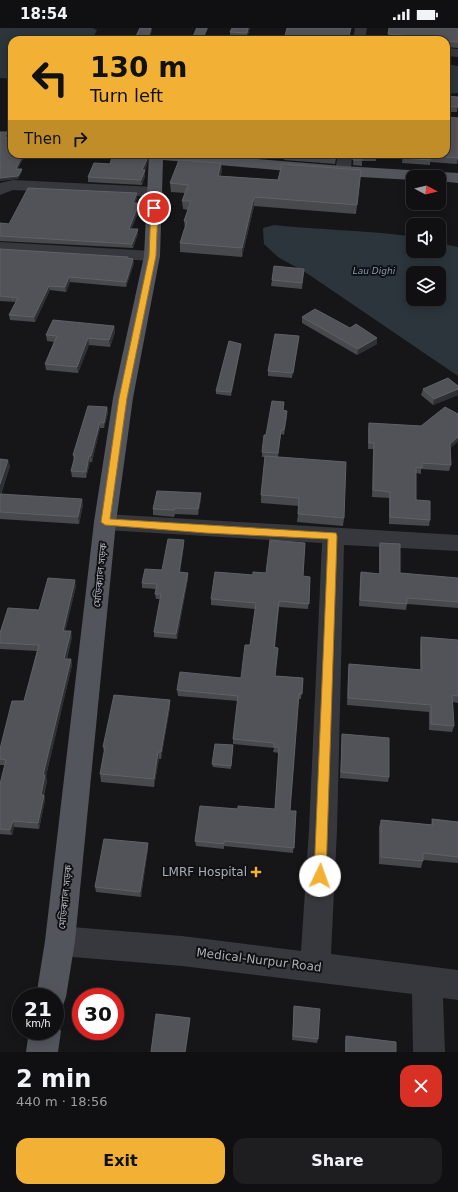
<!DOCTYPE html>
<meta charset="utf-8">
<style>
:root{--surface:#101012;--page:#1e1e20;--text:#f1f3f6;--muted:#9c9d9f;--line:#303032;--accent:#f2b134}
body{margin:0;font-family:"DejaVu Sans","Noto Sans Bengali",sans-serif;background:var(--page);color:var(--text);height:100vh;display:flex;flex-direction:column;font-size:15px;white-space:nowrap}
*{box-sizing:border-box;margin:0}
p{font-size:13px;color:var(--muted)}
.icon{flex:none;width:22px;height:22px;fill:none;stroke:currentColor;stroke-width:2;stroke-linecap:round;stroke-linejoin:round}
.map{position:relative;height:1024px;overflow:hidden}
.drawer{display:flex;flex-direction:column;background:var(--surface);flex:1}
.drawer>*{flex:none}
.hud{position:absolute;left:8px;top:8px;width:442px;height:122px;border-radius:12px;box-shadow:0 2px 10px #0003,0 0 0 1px var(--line);background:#f2b134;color:#111;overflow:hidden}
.needle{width:26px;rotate:97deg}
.buttons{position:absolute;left:406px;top:142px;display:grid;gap:8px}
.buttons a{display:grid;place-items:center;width:40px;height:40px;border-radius:8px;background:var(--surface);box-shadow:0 2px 10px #0003,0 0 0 1px var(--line);font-size:20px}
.speed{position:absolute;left:12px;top:960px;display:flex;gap:8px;font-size:20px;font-weight:700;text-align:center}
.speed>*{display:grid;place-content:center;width:52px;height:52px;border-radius:50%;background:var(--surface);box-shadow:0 2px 10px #0003,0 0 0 1px var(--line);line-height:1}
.speed small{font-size:10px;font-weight:400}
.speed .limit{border:6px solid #d22;background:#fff;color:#111}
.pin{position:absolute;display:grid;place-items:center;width:34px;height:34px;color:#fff;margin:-17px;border:2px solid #fff;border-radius:50%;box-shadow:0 1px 4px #0007}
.me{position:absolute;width:44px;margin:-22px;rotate:3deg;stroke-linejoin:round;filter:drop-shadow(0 0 3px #0008)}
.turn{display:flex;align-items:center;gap:14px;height:84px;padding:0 16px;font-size:18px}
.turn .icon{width:52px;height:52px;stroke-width:2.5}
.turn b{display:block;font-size:28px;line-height:34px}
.then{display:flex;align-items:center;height:38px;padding:0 16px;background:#0003;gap:8px;font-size:15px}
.round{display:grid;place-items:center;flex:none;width:42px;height:42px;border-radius:12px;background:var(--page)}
.headline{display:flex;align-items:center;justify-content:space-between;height:68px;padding:0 16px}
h1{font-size:24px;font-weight:600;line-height:30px}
.primary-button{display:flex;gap:8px;margin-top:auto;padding:8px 16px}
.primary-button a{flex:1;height:46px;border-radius:12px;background:var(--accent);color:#111;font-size:16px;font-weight:600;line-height:46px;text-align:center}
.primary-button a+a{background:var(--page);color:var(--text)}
.status{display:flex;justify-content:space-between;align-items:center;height:28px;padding:0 20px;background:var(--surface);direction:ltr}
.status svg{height:11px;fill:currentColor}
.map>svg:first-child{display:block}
.water{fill:#2c353c;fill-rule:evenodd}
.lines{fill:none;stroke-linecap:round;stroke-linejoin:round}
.minor{fill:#37383d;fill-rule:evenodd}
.major{fill:#53555c;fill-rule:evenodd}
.wall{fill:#47494d}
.shaded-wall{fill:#2f3033}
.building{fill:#525359;stroke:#5f6168}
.route{fill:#f2b134;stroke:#9d7322}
.poi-dot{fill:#f2b134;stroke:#111113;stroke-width:1.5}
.labels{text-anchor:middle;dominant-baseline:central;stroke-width:4;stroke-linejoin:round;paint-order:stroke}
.far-water-label{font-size:9px;font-style:italic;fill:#7f9bb3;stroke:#111113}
.street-label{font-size:10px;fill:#a8adb8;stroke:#111113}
.near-poi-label{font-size:12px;fill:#a8adb8;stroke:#111113;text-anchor:end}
.near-street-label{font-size:12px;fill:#a8adb8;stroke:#111113}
</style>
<div class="status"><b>18:54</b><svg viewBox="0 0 49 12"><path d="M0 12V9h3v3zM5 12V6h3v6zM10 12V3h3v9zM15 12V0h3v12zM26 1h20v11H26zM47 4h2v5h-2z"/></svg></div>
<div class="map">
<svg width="458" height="1024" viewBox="0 0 458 1024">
<rect width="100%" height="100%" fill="#161618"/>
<path class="water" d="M0 0H93L97 2 92 12H12V51L0 50Z
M446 36 458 38V65L446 66Z
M274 197C319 202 364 202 408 208L413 209V223H439V215L458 219V348L308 246 278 229 264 216 263 200ZM413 245H439V271H413Z"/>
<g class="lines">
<path class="minor" d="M355 0H367L365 12H353Z
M446 20 458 21V29L446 28Z
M338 126H352L351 143 348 146 343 148 338 146 335 143Z
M13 152 155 159 160 161 163 164 160 167 155 169 13 162 0 167V155Z
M0 214 152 223 158 224 160 228 158 232 152 233 0 224Z
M105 486 458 507V523L344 517 337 802 331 926 458 942V972L443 970 445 1024H413L412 966 182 938 60 928 50 923 45 913 50 903 60 898 182 908 301 923 309 802 322 515 105 502 97 500 94 494 97 488Z"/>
<path class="major" d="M196 0H208L203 12H191Z
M149 126H196L343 138 458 145V155L439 153V149H413V152L343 148 163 132 160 228 133 370 116 494 75 913 66 969 62 980 55 983V969H36L45 913 94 494 113 370 144 228Z
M55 992 61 1003 58 1024H26L29 1003H55Z"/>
</g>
<path class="wall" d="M250 0 247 10 230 9V4Z
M389 0H458V20L446 19V12H388Z
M446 68 458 69 457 84H446Z
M447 89 458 90V131L457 136 430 134V137L402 135 403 126H446Z
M113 126H148L147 136 145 142V148L142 157 88 154V149L110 136Z
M284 126H337L335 136 284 132Z
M354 126H376V133H362V138L353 137Z
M221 135 222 144 220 148 278 152 361 142 356 186 254 178 242 229 180 224V215L185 200 184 193 188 182 183 181 182 173 185 165 171 164 170 155Z
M137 170 135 175H139L140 180 131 201H138V206L133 220 0 213V195L9 196Z
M0 221 128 229V230L134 235 126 259 70 254 66 264 50 262 35 294 10 292 9 287 16 274 0 273Z
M304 241 302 261 271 258 272 252Z
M302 289 377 316 357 327 302 295Z
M114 298 115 304 110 319 89 317 78 345 46 342 45 336 54 314 47 313 46 307Z
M299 308 292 350 268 348V343Z
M241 319 231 368 216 366V363Z
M458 358V367L433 377 421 367 423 361Z
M107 379 108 385 104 400H100L92 434H90L86 450 72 449 71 443 74 433 73 427Z
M283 382 287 388 284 407 281 406 278 429 344 490 343 498 297 494 299 478 261 475V467L265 429H262V424L266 407Z
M369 395 450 421 451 437 449 443 421 441V446L416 445V472L430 492 429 498 389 496V470L372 469 373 421H368V401Z
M0 431 10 438 1 466 83 477 79 496 0 491Z
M201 471 198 487 175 486 174 489 153 487V481Z
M184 512V517L180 544 188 550 177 611 154 609V604L160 571H156L155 566 156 561 142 560V555L162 542Z
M380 515 400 545 458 550V580L407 576 406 582 359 578 360 550 361 544 379 546V520Z
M253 547 310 549 308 581 279 579 275 619V648L303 650 301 671H298L290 783H296L293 825 224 818V821L196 818 195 813 238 781H275L279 725 273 724 274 720 233 716V711L238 673 178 668 177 662 241 650 250 617 255 581 211 577V571Z
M76 558 65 603 72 609 67 631H71L72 637 46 748 47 753 44 767 45 772 39 801 14 799 12 807 0 806V756L5 737H0V721L24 673 37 623 0 621V605L39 582Z
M421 609 458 612V675L453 674 454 698 452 704 429 702V684L347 677 348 643 349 636 420 642V616Z
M170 672V679L161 731H159L154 759 101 754 100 746 104 724 103 719Z
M342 706 389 749 388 754 340 750 342 712Z
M233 717 231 741 213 739 212 736Z
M432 791 458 794V835L423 832 421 840 379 836V799L381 792 431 797Z
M148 815V820L141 869 96 864 95 859Z
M294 978 318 1011 317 1015 292 1012Z
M346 1008 396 1024H345V1014Z"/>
<path class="shaded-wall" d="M151 0H152V3L149 12H147Z
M248 0H250L247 10V5Z
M23 126H26L16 144V141Z
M147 126H148L147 136 143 147 142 142Z
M221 135 222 144 218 156V148Z
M22 141V144L18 151 0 153V150Z
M145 142V148L142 157 141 152Z
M137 165V170L133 179V175Z
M254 169V178L242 229V220Z
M139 175 140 180 130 205 129 201Z
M138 201V206L133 220 132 216Z
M133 231 134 235 126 259V254Z
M69 249 70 254 66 264 65 259Z
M49 258 50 262 35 294 34 289Z
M114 298 115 304 110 319 109 312Z
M299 308V313L292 350 293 345Z
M88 310 89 317 78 345 77 339Z
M377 310V316L357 327 358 321Z
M241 316V319L231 368V364Z
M458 361V367L433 377 434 371Z
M107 379 108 385 104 400V395Z
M287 383V388L284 407V402Z
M100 394V400L92 434 91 428Z
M458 409V414L448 422 450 416Z
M89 428 90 434 86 450V444Z
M8 432 10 438 0 468V456Z
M201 465V471L198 487V481Z
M82 471 83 477 79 496 78 489Z
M184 512V517L179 549V544Z
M188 545V550L177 611 176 606Z
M75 552 76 558 64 609 63 603Z
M71 603 72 609 65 637 64 631Z
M71 631 72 637 46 748 47 753 42 772 41 767 43 747Z
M170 672V679L161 731V724Z
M158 724 159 731 154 759V751Z
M44 767 45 772 39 801 38 795Z
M13 793 14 799 12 807 10 802Z
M148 815V820L141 869 140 864Z
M190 990V994L186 1024H185Z"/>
<path class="building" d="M140 0H151L147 12H134Z
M232 0H248L247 5 230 4Z
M287 0H351L348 12H284Z
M389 0H458V14L446 13V12H429V9L388 6Z
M446 68 458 69V79L446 78Z
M446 88 447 89 458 90V130L431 128 430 132 403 130V126H446Z
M0 104H8L5 109H12V126H23L16 141H22L18 148 0 150Z
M113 126H147V131L142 142H145L141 152 88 149 94 135 110 136Z
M284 126H336L335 131Z
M354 126H376V128L363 127 362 132H353Z
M179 132 221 135 218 148 278 152 282 136 361 142 357 177 254 169 242 220 180 215 187 193H184L191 173H182L188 157 170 155Z
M28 160 137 165 133 175H139L129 201H138L132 216 0 208V195L9 196Z
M0 221 128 229 127 230 133 231 126 254 69 249 65 259 49 258 34 289 9 287 18 270 0 268Z
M274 238 304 241 302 255 272 252Z
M315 281 350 300 356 296 377 310 358 321 302 289Z
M53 292 114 298 109 312 88 310 77 339 45 336 57 308 46 307Z
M275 306 299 308 293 345 268 343Z
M229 313 241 316 231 364 216 363Z
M448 350 458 358V361L434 371 423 361Z
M272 373 284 374 283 382 287 383 284 402H281L278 425 262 424 264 407H266Z
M88 378 107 379 104 395 100 394 91 428H89L86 444 71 443 75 428 73 427Z
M445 379 458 386V409L450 416 451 437 422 435V440L416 439V472L430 473V492L390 489V464L373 462 374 415H369V395L421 398Z
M265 428 346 434 344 490 298 486 299 470 261 467Z
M0 431 8 432 0 456Z
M157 463 201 465 198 481 175 480 174 482 153 481Z
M0 466 82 471 78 489 0 484Z
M168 511 184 512 179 544 188 545 176 606 154 604 161 566H155L157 556 142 555 145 541 162 542Z
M270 512 305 515 303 548 310 549 309 576 279 573 274 619 278 620 275 648 303 650 302 666H299L290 783H296L294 820 224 813V816L195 813 200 778 238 781V778L275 781 279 719H274V715L233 711 238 668 177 662 180 644 241 650 245 617H250L256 575 211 571 215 544 253 547V544L266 545Z
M380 515 400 516V545L458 550V574L407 570V576L360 572 361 544 380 546Z
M48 550 75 552 63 603H71L64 631H71L43 747H45L41 767H44L38 795 13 793 10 802 0 801V756L6 732 0 731V721L12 673H24L39 617 0 615V605L8 580 39 582Z
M421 609 458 612V668L452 667 454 698 431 696V677L348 670 349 636 422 642Z
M114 667 170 672 161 724H158L154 751 100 746 105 719H103Z
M342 706 389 710V749L341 744Z
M215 716 233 717 231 738 212 736Z
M432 791 458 794V829L423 825V833L381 829V792L433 797Z
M104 811 148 815 140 864 95 859Z
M294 978 320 981 318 1011 293 1008Z
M156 986 190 990 185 1024H151Z
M346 1008 396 1014V1024H346Z"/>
<path class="route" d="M154 178 158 180 156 228 127 370 110 491 336 505 337 508 326 848 324 852 320 853 316 852 314 848 328 511 206 505 105 497 101 494 119 370 149 228 151 180Z"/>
<path class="poi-dot" d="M254 838h4v4h4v4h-4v4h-4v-4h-4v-4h4z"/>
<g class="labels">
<g class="far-water-label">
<text x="374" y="243">Lau Dighi</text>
</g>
<g class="street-label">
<text transform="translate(100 547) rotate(-84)">মেডিক্যাল সড়ক</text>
<text transform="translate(65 869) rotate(-84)">মেডিক্যাল সড়ক</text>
</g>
<g class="near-poi-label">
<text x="247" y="844">LMRF Hospital</text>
</g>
<g class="near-street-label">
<text transform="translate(259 932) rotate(7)">Medical-Nurpur Road</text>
</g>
</g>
</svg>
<div class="buttons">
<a><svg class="needle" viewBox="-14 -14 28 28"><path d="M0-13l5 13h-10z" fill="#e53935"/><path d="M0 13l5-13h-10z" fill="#9c9d9f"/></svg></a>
<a><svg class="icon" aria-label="sound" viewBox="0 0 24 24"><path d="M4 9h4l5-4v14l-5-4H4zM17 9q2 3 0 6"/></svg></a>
<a><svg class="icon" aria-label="layers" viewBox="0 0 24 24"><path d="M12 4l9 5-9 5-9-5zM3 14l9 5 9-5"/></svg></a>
</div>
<div class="speed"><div>21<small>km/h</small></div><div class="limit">30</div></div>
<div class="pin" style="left:154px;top:180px;background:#d93025"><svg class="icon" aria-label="arrive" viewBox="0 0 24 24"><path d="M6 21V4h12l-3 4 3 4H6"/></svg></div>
<svg class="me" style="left:320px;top:848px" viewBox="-20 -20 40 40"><circle r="19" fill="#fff"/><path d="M0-13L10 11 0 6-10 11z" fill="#f2b134"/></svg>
<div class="hud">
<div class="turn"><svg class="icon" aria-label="left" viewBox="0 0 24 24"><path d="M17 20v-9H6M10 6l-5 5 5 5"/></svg><div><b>130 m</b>Turn left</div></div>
<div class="then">Then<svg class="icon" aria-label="right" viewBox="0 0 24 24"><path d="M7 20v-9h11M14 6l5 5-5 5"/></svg></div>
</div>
</div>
<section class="drawer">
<div class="headline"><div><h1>2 min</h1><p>440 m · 18:56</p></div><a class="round" style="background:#d93025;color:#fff"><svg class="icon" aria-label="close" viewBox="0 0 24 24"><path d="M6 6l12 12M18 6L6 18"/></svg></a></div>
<div class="primary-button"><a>Exit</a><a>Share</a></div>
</section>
